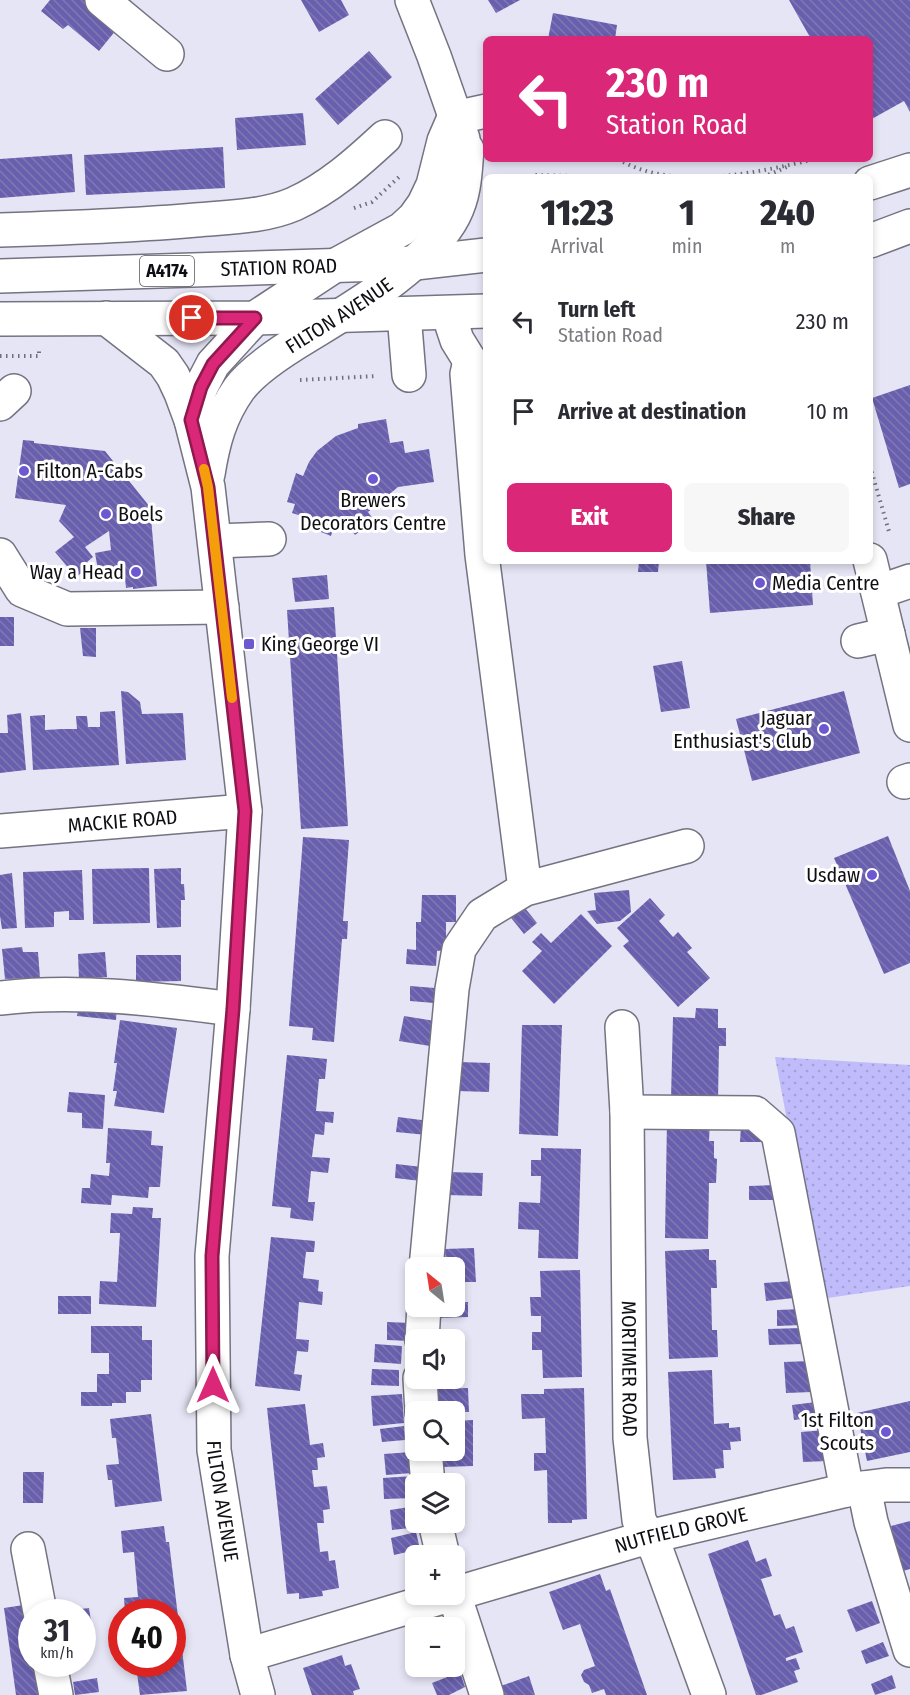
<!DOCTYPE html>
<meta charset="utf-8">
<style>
:root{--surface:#fff;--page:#f7f7f7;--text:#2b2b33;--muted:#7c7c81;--accent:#db2777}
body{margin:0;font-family:"Fira Sans Condensed",sans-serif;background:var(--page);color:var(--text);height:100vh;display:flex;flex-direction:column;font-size:22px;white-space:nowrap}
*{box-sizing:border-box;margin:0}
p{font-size:20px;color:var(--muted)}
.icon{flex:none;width:33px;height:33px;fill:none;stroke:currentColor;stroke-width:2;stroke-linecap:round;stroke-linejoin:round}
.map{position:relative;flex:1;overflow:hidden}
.drawer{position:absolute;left:483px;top:174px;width:390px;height:390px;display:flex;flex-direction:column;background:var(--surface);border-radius:9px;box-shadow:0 3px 9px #0003}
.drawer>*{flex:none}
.banner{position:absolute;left:483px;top:36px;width:390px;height:126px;border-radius:9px;box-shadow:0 3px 9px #0003;background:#db2777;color:#fff;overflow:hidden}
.needle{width:39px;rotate:330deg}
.fabs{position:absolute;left:405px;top:1257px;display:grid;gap:12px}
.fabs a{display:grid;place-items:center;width:60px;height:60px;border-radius:9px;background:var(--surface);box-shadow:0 3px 9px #0003;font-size:30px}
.speed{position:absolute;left:18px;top:1599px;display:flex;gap:12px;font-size:30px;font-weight:700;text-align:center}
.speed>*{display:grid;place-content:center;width:78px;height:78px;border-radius:50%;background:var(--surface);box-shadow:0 3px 9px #0003;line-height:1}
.speed small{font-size:15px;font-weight:400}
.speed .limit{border:9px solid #d22;background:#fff;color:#111}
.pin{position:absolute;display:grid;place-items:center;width:51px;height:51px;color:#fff;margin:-26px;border:3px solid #fff;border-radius:50%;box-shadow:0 2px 6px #0007}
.me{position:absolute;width:66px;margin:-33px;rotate:0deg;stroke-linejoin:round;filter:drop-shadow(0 0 4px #0008)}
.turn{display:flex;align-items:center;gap:21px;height:126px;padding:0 24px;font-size:27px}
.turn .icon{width:78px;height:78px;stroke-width:2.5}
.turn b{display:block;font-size:42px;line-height:51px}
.eta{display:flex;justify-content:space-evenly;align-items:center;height:102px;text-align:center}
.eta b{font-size:36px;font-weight:800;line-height:42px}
.cta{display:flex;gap:12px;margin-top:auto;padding:12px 24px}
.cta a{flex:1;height:69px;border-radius:9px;background:var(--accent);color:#fff;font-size:24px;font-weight:800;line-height:69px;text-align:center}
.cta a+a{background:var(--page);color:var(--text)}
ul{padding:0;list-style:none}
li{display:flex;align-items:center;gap:18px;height:90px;padding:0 24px}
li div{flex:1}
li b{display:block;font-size:22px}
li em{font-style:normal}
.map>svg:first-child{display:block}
.garden{fill:url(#garden-dots)}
.building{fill:url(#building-back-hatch)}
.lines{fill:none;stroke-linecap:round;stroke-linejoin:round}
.minor-casing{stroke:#747381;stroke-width:36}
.major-casing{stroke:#747381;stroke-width:36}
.path{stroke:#70707a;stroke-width:4;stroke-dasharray:1.5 4.5;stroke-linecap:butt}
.minor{stroke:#fff;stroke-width:33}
.major{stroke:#fff;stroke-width:33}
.route-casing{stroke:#8e194d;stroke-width:15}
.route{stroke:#db2777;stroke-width:10}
.slow{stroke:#f59e0b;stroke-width:10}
.poi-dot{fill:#6d58d1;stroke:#fff;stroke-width:2}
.labels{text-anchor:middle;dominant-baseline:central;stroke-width:6;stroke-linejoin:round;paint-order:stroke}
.shield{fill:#fff;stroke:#56565a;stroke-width:1.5}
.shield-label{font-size:18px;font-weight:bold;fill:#0e0e13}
.street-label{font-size:20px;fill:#0e0e13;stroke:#fff}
.poi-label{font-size:20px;fill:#0e0e13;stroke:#fff;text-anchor:start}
</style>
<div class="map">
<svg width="910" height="1695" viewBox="0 0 910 1695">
<defs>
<pattern id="garden-dots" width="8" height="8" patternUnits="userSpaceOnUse" patternTransform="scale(1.5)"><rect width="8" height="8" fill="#c0bcfc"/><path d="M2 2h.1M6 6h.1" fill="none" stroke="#a4a0d7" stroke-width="1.8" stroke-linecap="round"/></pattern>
<pattern id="building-back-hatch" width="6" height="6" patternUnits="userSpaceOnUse" patternTransform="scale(1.5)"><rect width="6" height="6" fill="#685fae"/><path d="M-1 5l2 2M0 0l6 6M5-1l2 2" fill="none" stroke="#8079b1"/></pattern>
</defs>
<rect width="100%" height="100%" fill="#e6e5f5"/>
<path class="garden" d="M775 1057 910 1065V1286L821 1299Z"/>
<path class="building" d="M50 0H91L121 24 99 51 68 25 63 29 41 11Z
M301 0H341L349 15 319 32Z
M488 0H520L496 13Z
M789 0H910V112L904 101 870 120V39H811Z
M553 13 617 25 615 39H548Z
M369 51 392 77 338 125 315 99Z
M303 113 306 145 237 150 235 118Z
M223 147 225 188 86 195 84 155Z
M72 154 75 192 0 198V159Z
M910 385V484L899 488 872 398Z
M386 419 390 443 403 441 405 453 429 449 434 482 398 487 368 512 374 520 355 535 349 527 346 530 334 525 331 536 321 532 324 523 292 513 295 504 287 502 296 473 303 476 309 462 317 451 336 436 358 428V424Z
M23 440 34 441V443L105 451 150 507 157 586 133 589V587L126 588 125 578 115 579 113 568 98 570 95 553 111 550 109 531 85 547 93 557 87 562 90 567 76 577 55 552 74 537 59 521 66 505 15 498Z
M639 561H659L658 572H638Z
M706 561H810L813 605 710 613Z
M327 575 329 599 295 602 292 578Z
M334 607 348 826 301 829 287 610Z
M0 617H14V646H0Z
M80 628H96V657L83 656Z
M682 661 690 708 661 712 653 666Z
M121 691 128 692 140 702 142 714 183 713 186 760 126 764Z
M844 691 860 753 752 781 736 719Z
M115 711 119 765 33 770 30 716 45 715V730L62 729H77L76 716H87L88 727H100V712Z
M21 713 26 770 0 773V733H8L7 715Z
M888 836 910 891V963L884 974 834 858Z
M303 837 349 840 343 921H348L347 939H342L334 1042 312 1040 313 1028 289 1026Z
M149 868 150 923 93 924 92 869Z
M181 868V884H184L185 900H181V927L157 928 154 869Z
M82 870 84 920H69V911L54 912V927L25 928 23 872Z
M12 873 17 928 2 929 0 916V875Z
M629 890 631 912 620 921 597 924 587 911 596 910 594 893Z
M422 895H456V922H446V950L437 951 436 966 406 964 407 949 416 950V922H421Z
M650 898 665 915 659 921 673 937 678 932 692 948 687 952 710 978 678 1007 623 946 629 941 617 928Z
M521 903 537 923 524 934 508 914Z
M581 914 612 946 554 1004 522 971 542 951 532 942 541 933 551 943Z
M22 947 23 952H38L40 978 5 979 2 949Z
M105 952 107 977 79 979 78 954Z
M136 955H181V981L136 982Z
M410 986 435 988 434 1003 410 1001Z
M79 1002 117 1005 116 1020 77 1016Z
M696 1008 718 1009V1028H726V1046H719L718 1100 671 1099 673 1017 695 1018Z
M404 1016 435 1021 430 1046 399 1041Z
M120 1020 177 1028 164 1113 114 1106 117 1091H113L117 1063H114Z
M522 1025H562L558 1136 519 1134Z
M287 1055 327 1059 325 1079H319L316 1111 334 1112 333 1123 325 1122 324 1135 315 1134 312 1157 330 1158 328 1173 311 1171 308 1202H315L313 1221 290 1218 291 1208 272 1206Z
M459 1062 490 1063 489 1092 458 1091Z
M69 1092 105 1095 103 1129 82 1128V1113L67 1112Z
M398 1117 429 1121 427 1135 396 1132Z
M667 1120 710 1121 709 1141H714V1158L717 1159 716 1183H709L708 1239 665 1238Z
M741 1125 765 1127 764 1142H740Z
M108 1128 152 1131 151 1145 163 1146 160 1187H149L148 1198 112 1195 111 1205 81 1203 82 1188H90L91 1174 109 1176 110 1163H106Z
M541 1148 581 1149 578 1259 538 1258 539 1230 518 1229 519 1202 540 1203 541 1176H531V1160H541Z
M396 1164 422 1167 421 1181 395 1178Z
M447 1172 483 1173 482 1196 447 1195Z
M775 1185 776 1200H749V1186Z
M133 1207 153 1208 152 1218H161L156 1307 99 1304 100 1281 117 1282 120 1233H110L111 1213 132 1214Z
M271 1237 315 1241 314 1252H306L303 1278 319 1280 318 1291 323 1292 322 1305 299 1302 296 1339 309 1340 308 1352 297 1351 294 1374 302 1375 300 1391 255 1386Z
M474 1248 476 1282H454V1268H446L445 1249Z
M709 1249V1260H716L717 1288H711L712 1330H717L718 1357 669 1359 665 1251Z
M580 1270 582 1377 543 1378 542 1350H532V1332H541V1316H531L530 1297H541L540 1271Z
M793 1281 794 1298 766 1301 764 1283Z
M58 1296H91V1314H58Z
M454 1302H468V1317L437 1318V1306H454Z
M802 1309V1325L777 1326V1310Z
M387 1322 411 1323 410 1341 387 1340Z
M91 1326H142V1340H152V1380H141V1392H126V1403H112V1406H81V1392H97V1374H109V1353H91Z
M801 1328 803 1344 769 1345 768 1329Z
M457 1330 459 1367 454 1368V1340H432V1332Z
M375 1344 402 1346 401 1364 374 1362Z
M810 1361 812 1392 786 1393 784 1362Z
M372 1369 399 1370V1386L371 1385Z
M712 1370 714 1424 729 1423V1428L740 1427 741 1441 730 1442 731 1450H723L724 1468 715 1469 716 1478 673 1480 668 1372Z
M468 1388 469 1412H432L431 1389Z
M584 1388 587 1519 572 1520V1523H548L547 1470 534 1471V1453H546L545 1418 522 1419 521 1394H544V1389Z
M402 1394 404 1423 373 1426 371 1396Z
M910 1401V1452L867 1461 857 1413Z
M816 1402 818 1417 794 1420 792 1405Z
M305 1404 310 1445 323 1443 325 1457 317 1458 318 1470H312L314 1487 327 1486 330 1509 323 1510 324 1523H317L320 1552 328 1551 329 1561 335 1560 339 1588 322 1591 323 1596 299 1599V1593L287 1594 267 1408Z
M151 1414 162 1501 115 1507 112 1480H108L106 1465 119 1464 116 1438H112L110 1419Z
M473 1420V1466L441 1467 440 1450H454V1421Z
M404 1426 405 1440 382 1442 380 1429Z
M826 1430 828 1461 803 1462 801 1432Z
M411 1452 412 1473 386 1475 384 1454Z
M23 1472H44L43 1503H23Z
M413 1476 414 1498 384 1499 383 1478Z
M416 1506V1522H419V1527L392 1530 390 1510Z
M910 1521V1569L903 1571 905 1578 887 1554 897 1552 891 1526Z
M164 1526 166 1542H169L187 1691 140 1695 137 1673H133L132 1664H172V1612H125L124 1598 138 1597 134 1552 123 1553 121 1531Z
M416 1532 420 1549 394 1555 391 1538Z
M748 1540 756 1562 766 1558 772 1576 761 1579 774 1616 780 1614 786 1629 794 1626 803 1652 786 1658V1661L796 1658 800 1669 794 1671 798 1682 761 1695H756L708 1554Z
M600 1574 606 1591 610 1589 647 1695H606L604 1689 592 1693 589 1685 584 1682 581 1675 584 1670 595 1666 582 1630 580 1624 563 1630 549 1592Z
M872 1601 880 1623 856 1632 847 1610Z
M30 1604 32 1664H38L43 1695H16L4 1608Z
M89 1608 94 1642 82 1644V1612L64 1611Z
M883 1642 889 1656 866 1664 861 1651Z
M342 1655 345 1666 351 1664 360 1689 353 1691 354 1695H312L303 1668Z
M460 1672 465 1687 449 1695H437L432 1683Z
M892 1675 896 1688 875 1695 871 1684Z
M529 1676 535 1695H495L492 1689Z
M97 1678 99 1692 75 1695 73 1682Z"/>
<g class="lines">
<g class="minor-casing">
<g id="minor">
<path d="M102 0 167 54"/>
<path d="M412 0 434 56 463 139"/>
<path d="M454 118 486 111"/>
<path d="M0 230C65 228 130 226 196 220 228 217 264 217 294 204 329 188 357 163 385 137"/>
<path d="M448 313 457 340 470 361"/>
<path d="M404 314 409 375"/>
<path id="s1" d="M106 318 164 363 173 376 181 393 191 420 208 487 245 811 233 1009 212 1256 214 1450 247 1655 258 1695"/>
<path d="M470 361 467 374 482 555 525 889"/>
<path d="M0 404 14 391"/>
<path d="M191 420 201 387 213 364 255 318 334 266 402 229 414 218 424 204 433 185 444 141 454 118"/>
<path id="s2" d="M208 474C213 442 220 416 239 389 253 370 287 348 307 336 353 308 429 264 454 215 465 194 465 172 467 149"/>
<path d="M215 541 269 539"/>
<path d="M0 555 22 590 67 609 222 607"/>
<path d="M870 560 910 725"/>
<path d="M878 592 910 581"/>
<path d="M858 641 888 634"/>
<path d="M904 782 910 780"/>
<path id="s3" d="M0 831 245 811"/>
<path d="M0 998C79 989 155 999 233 1009"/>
<path id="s4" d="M622 1027 627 1112 630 1438 639 1520 657 1552 709 1695"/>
<path d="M627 1112 755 1113 778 1133 847 1490"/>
<path d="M426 1268 452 989 459 949 482 915 525 889 687 846"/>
<path d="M422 1340 424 1306"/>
<path d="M420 1378 422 1412"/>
<path d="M425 1450 428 1484"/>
<path d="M864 1488 871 1522 910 1650"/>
<path d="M435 1522 443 1556"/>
<path d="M28 1549 40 1612"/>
<path id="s5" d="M454 1594 648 1537 847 1490 886 1485H910"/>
<path d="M454 1594 487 1695"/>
<path d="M247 1655 453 1594"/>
<path d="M50 1664 56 1695"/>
</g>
</g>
<g class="major-casing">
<g id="major">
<path d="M870 183 910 170"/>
<path d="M870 241 910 226"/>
<path id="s6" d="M0 276 415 263 486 255"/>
<path d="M0 319 255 318 486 311"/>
</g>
</g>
<path class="path" d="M618 159C673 192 756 173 815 159
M530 177 533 175 615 177
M763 177 787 167
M354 208 372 202 399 177
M0 356H39V350
M300 380 377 376
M870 466 890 535"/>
<use href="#minor" class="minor"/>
<use href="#major" class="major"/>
</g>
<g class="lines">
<g class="route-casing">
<path id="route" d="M192 318H255L213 364 201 387 191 420 208 487 245 811 233 1009 212 1256 213 1385"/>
</g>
<use href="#route" class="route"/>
<path class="slow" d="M204 469 208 487 232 698"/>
</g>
<g class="poi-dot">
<circle cx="24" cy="471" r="6"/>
<circle cx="373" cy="479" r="6"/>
<circle cx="106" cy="514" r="6"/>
<circle cx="136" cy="572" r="6"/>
<circle cx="760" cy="583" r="6"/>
<rect x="243" y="638" width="12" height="12" rx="3"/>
<circle cx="824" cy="729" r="6"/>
<circle cx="872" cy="875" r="6"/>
<circle cx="886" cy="1432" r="6"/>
</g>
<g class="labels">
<rect class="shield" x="140" y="256" width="54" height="30" rx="4.5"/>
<g class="shield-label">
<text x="167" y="271">A4174</text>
</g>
<g class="street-label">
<text stroke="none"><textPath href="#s6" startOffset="279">STATION ROAD</textPath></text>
<text stroke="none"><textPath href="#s2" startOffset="216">FILTON AVENUE</textPath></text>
<text stroke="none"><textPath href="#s3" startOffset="123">MACKIE ROAD</textPath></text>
<text stroke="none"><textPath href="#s4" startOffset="342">MORTIMER ROAD</textPath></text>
<text stroke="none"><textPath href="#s1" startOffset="1224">FILTON AVENUE</textPath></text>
<text stroke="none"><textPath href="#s5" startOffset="236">NUTFIELD GROVE</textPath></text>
</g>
<g class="poi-label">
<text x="36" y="471">Filton A-Cabs</text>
<text x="373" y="500" text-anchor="middle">Brewers<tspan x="373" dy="23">Decorators Centre</tspan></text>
<text x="118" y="514">Boels</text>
<text x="124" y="572" text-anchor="end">Way a Head</text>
<text x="772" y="583">Media Centre</text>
<text x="261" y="644">King George VI</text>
<text x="812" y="718" text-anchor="end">Jaguar<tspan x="812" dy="23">Enthusiast's Club</tspan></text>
<text x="860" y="875" text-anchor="end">Usdaw</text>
<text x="874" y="1420" text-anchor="end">1st Filton<tspan x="874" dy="23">Scouts</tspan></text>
</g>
</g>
</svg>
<div class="fabs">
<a><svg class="needle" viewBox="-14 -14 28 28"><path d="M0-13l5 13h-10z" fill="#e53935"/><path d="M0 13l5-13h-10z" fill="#7c7c81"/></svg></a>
<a><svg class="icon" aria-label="sound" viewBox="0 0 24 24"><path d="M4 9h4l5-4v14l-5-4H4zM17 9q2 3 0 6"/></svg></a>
<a><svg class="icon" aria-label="search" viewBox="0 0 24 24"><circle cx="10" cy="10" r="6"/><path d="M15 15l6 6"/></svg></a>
<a><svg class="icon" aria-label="layers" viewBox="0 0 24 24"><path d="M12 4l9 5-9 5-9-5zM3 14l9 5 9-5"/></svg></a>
<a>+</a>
<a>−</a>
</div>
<div class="speed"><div>31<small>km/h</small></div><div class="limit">40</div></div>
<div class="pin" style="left:192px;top:318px;background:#d93025"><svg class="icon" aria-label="arrive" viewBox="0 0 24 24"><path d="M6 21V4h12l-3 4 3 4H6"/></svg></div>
<svg class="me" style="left:213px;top:1385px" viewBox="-20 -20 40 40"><path d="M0-17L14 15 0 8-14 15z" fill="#db2777" stroke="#fff" stroke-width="4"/></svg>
<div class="banner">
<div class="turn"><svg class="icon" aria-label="left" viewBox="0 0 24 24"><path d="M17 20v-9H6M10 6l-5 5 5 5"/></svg><div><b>230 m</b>Station Road</div></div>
</div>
<section class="drawer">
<div class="eta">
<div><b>11:23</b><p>Arrival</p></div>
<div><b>1</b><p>min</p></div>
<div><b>240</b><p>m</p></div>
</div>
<ul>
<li><svg class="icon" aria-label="left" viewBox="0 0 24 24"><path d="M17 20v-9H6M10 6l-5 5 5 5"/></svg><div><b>Turn left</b><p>Station Road</p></div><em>230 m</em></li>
<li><svg class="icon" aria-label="arrive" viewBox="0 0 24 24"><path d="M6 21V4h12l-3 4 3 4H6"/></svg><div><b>Arrive at destination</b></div><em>10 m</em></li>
</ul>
<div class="cta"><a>Exit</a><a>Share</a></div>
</section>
</div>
